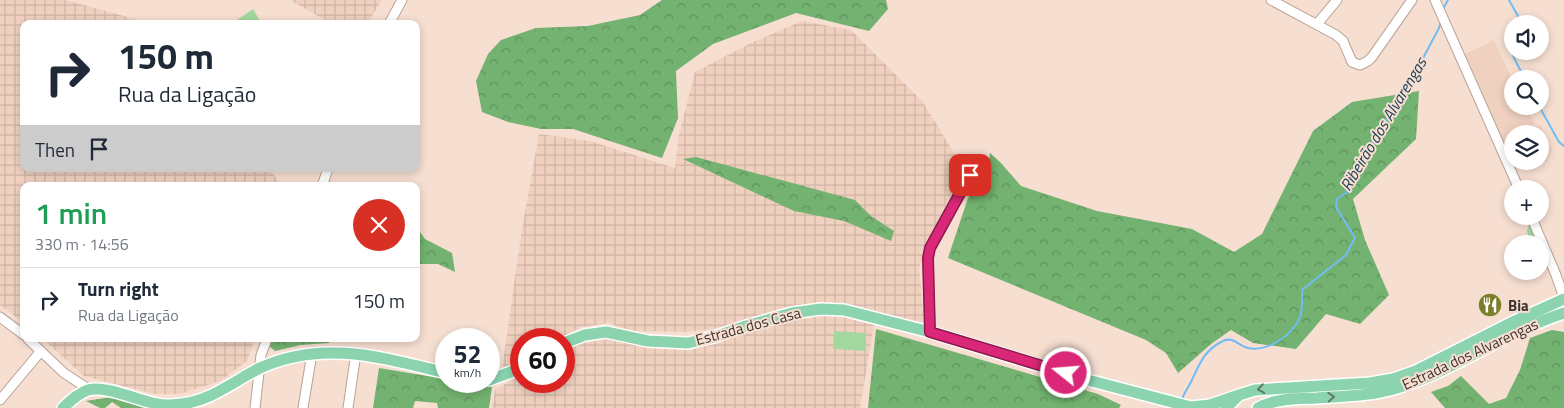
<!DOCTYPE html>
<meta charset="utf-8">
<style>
:root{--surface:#fff;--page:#f6f6f7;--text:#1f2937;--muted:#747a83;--line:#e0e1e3}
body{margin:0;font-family:"Titillium Web",sans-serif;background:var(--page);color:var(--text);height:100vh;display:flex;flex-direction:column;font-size:19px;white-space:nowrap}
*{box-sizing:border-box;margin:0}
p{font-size:16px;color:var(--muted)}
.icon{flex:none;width:28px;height:28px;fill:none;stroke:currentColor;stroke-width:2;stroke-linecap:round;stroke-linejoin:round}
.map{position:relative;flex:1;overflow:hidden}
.panel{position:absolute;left:20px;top:182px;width:400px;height:160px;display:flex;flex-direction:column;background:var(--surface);border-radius:10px;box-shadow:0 2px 8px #0003}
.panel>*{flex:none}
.guide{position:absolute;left:20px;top:20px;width:400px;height:152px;border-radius:10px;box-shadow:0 2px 8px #0003;background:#fff;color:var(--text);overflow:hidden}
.fabs{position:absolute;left:1504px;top:15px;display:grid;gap:10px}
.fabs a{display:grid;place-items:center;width:45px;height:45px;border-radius:50%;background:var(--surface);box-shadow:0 2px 8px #0003;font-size:25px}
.speed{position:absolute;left:435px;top:328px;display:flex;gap:10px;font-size:25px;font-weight:700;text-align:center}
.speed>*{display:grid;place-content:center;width:65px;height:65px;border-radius:50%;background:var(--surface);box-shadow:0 2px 8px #0003;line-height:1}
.speed small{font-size:12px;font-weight:400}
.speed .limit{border:8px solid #d22;background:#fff;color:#111}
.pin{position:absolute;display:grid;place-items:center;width:42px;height:42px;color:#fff;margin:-21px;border-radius:10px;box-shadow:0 2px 8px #0006}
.me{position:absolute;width:55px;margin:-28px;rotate:287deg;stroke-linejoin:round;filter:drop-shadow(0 0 4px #0008)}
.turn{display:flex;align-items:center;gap:18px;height:105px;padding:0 15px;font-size:22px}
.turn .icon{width:65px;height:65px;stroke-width:2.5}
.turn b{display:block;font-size:35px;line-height:42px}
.then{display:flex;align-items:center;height:48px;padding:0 15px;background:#0003;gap:10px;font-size:19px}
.round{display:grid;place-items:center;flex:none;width:52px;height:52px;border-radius:26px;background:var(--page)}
.headline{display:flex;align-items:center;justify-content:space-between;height:85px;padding:0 15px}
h1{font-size:30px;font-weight:600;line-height:38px;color:#1e9e55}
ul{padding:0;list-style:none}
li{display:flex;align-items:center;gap:15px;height:65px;padding:0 15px;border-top:1px solid var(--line)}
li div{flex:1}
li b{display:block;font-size:19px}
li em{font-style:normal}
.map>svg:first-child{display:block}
.built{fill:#f0d1c0}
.industrial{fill:url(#industrial-grid)}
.grass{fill:#a2d89e}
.forest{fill:url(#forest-crowns)}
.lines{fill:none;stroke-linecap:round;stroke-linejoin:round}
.stream{stroke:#70bcf7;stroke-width:2}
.minor-casing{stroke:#b9a296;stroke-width:11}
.major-casing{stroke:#fff;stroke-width:14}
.minor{stroke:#fff;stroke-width:9}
.major{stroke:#8bd4af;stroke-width:11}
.oneway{stroke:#607c69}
.route-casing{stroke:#8e194d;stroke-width:12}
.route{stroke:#db2777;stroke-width:9}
.labels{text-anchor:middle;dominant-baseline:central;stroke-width:4;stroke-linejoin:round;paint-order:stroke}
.poi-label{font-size:15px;font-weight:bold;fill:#3d342f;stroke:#f6ded1;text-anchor:start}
.street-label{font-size:15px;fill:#3d342f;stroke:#f6ded1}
.water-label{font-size:16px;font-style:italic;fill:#1b3b54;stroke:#f6ded1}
</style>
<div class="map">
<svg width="1564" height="408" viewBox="0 0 1564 408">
<defs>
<pattern id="industrial-grid" width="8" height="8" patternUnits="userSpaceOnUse" patternTransform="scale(1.25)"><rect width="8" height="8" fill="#f0d1c0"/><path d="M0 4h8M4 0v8" fill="none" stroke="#cfb4a5"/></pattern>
<pattern id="forest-crowns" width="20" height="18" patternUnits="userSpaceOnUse" patternTransform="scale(1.25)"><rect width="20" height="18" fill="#73b270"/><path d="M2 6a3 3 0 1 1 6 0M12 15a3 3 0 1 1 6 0" fill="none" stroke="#60925c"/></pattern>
</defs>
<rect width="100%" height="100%" fill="#f6ded1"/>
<path class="built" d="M1494 40 1512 79V106H1526L1535 126H1540L1552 150 1546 162 1540 159V134H1512V146L1503 141 1465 54Z"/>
<path class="industrial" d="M0 0H66L152 24H24V169H270L281 186H24V323L0 305Z
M290 0H382L367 24H332Z
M802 21 851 30 923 102 965 171 941 214 919 267 924 323 841 304 792 306 713 329 687 332 632 331 608 323 582 327 558 339H521V358L502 369 522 229 539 134 590 141 675 168 679 135 695 72 751 43Z
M837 314 874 325 860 408H492L495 390 521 375V381H564V352L596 335 688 348 792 320 805 315Z
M43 339H255L247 361 220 381 180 394H155L84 376Z"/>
<path class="grass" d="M253 9 262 24H231Z
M1530 221 1540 244H1530L1527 231Z
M834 331 866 333 865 351 833 349Z"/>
<path class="forest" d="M662 0H886L888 9 869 31 796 13 713 44 676 71 678 118 662 158 573 129H541L508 122 482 112 476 81 488 54 501 40 536 28 588 26 640 15Z
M1419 91 1416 139 1353 199 1365 240 1389 295 1360 324 1326 314 1296 349 1253 343 1231 330 1211 344 1178 373 1166 353 1146 340 948 258 968 198 987 174 990 153 1000 162 1021 186 1097 211 1192 229 1234 252 1262 234 1313 131 1352 102Z
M696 157 855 200 871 216 894 231 891 241 844 221 794 211 683 159Z
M416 226 425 239 452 253 455 272 438 264H418L416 270Z
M876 329 1098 394 1121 405 1119 408H868Z
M1552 330 1564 332V408H1445L1431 392 1448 386 1461 376 1489 404 1506 398 1520 370 1530 338Z
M272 339H328L329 343 301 345 275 351 269 346Z
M379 368 446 379V381H457L492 387 489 408H438L437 403 415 401 413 408H373Z
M111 397 146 408H121L112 402 105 408H100L86 401Z"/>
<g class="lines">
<path class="stream" d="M1509 0 1518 16 1519 24
M1443 9 1448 0
M1512 38 1509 43 1514 58 1525 79
M1539 106 1559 142 1564 146
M1182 399C1184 393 1188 388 1191 382 1199 365 1204 350 1223 341 1233 336 1239 346 1248 348 1268 352 1293 335 1300 317 1303 308 1302 299 1302 290L1346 255 1355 238 1336 207 1337 199 1346 193 1355 170 1411 81 1439 28 1441 21"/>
<g class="minor-casing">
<path id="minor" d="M1271 0 1336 35 1343 41 1352 62 1360 65 1368 61 1372 57 1412 0
M1435 0 1519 189
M389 24 402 0
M1317 24 1337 0
M322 186 328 169
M1531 216 1556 275 1564 298
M0 317 24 335
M930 332 928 258 930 248 970 175
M28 339 64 373 90 390
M0 400 41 351
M255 408 261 355 267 339
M303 408 312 353
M348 408 356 353"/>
</g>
<g class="major-casing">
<path id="major" d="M564 343 585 335 606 332 648 341 688 343 714 337 746 326 792 313 821 309 844 310 930 332 1084 379 1191 407 1210 405 1239 395
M489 380 511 372 521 367
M63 408C69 402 79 393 88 390 106 385 139 401 158 404 165 406 173 405 181 404 211 401 234 381 260 368 323 339 383 358 446 373
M1226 408 1239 395 1255 390 1370 383 1393 379 1416 371 1515 321 1564 299
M1258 408C1276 398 1297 399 1317 398 1344 396 1371 396 1397 388 1455 370 1506 332 1564 313"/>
</g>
<use href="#minor" class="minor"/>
<use href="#major" class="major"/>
</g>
<defs><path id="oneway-chevron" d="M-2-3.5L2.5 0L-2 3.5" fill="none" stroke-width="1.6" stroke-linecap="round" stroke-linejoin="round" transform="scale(1.25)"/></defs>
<g class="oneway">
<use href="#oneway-chevron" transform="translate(1261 389) rotate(172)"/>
<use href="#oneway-chevron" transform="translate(1331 397) rotate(-3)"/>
</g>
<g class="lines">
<g class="route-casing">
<path id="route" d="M970 175 930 248 928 258 930 332 1066 373"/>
</g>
<use href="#route" class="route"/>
</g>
<defs>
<g id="restaurant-disc" transform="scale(1.25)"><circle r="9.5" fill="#7b7f29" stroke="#f6ded1"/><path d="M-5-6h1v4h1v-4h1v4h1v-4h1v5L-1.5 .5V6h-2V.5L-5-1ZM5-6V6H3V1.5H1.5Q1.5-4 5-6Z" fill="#fff"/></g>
</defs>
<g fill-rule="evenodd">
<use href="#restaurant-disc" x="1490" y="305"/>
</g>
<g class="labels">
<g class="poi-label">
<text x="1508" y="305">Bia</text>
</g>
<g class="street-label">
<text transform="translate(748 326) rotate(-15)">Estrada dos Casa</text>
<text transform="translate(1470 354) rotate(-25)">Estrada dos Alvarengas</text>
</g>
<g class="water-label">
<text transform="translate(1383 124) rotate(-59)">Ribeirão dos Alvarengas</text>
</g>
</g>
</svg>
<div class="fabs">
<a><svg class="icon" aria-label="sound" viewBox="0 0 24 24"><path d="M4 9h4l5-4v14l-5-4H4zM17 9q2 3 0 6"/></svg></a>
<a><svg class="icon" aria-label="search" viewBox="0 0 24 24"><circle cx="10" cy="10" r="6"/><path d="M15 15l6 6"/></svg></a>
<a><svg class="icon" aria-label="layers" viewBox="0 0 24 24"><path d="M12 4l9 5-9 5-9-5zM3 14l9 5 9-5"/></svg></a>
<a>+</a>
<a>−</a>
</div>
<div class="speed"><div>52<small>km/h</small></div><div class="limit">60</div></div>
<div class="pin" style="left:970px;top:175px;background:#d93025"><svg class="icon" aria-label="arrive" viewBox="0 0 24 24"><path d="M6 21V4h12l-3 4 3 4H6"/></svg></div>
<svg class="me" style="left:1066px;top:373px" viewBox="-20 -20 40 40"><circle r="17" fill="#db2777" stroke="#fff" stroke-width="3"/><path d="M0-11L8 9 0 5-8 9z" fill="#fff"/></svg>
<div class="guide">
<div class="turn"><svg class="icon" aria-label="right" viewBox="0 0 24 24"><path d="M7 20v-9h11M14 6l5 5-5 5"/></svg><div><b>150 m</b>Rua da Ligação</div></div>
<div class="then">Then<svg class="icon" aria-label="arrive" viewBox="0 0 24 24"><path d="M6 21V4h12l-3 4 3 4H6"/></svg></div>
</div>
<section class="panel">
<div class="headline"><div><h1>1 min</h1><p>330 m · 14:56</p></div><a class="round" style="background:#d93025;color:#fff"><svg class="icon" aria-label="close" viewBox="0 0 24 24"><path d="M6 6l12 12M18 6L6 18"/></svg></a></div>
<ul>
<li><svg class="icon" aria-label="right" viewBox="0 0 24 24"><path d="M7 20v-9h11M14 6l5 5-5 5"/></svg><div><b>Turn right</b><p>Rua da Ligação</p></div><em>150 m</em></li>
</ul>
</section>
</div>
